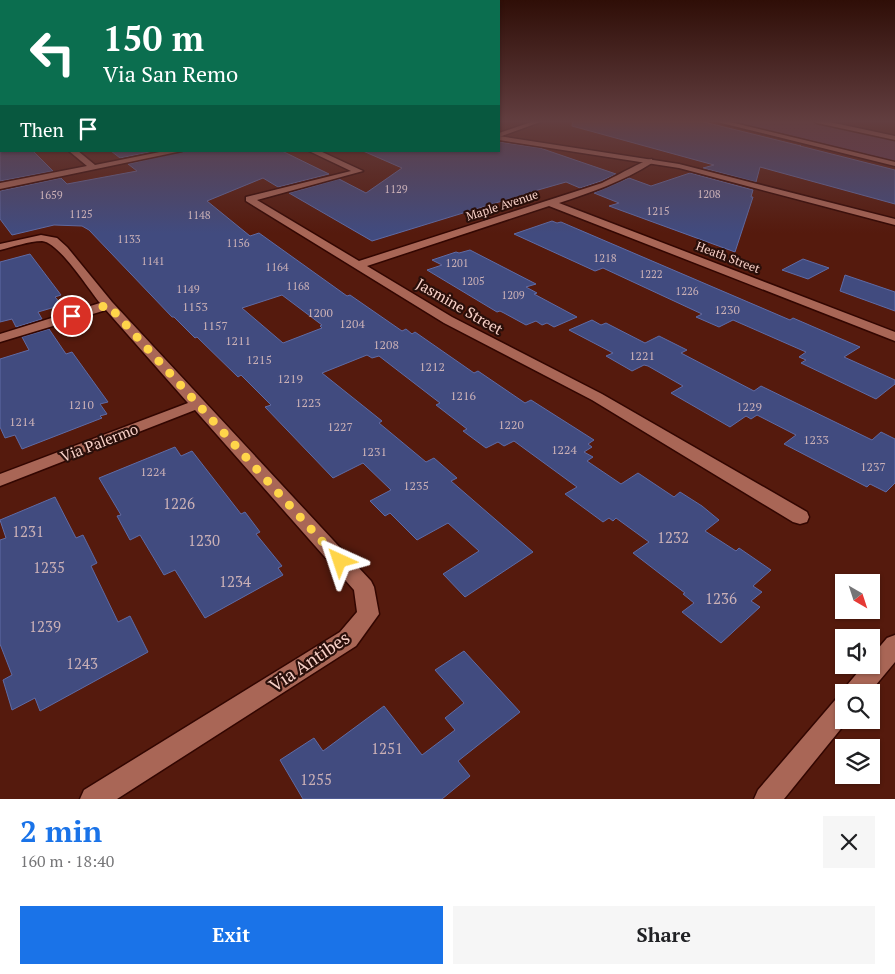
<!DOCTYPE html>
<meta charset="utf-8">
<style>
:root{--surface:#fff;--page:#f6f6f6;--text:#202124;--muted:#757577;--accent:#1a73e8}
body{margin:0;font-family:"PT Serif",serif;background:var(--page);color:var(--text);height:100vh;display:flex;flex-direction:column;font-size:19px;white-space:nowrap}
*{box-sizing:border-box;margin:0}
p{font-size:16px;color:var(--muted)}
.icon{flex:none;width:28px;height:28px;fill:none;stroke:currentColor;stroke-width:2;stroke-linecap:round;stroke-linejoin:round}
.map{position:relative;height:799px;overflow:hidden}
.details{display:flex;flex-direction:column;background:var(--surface);flex:1}
.details>*{flex:none}
.guide{position:absolute;left:0px;top:0px;width:500px;height:152px;box-shadow:0 1px 4px #0004;background:#0b6e4f;color:#fff;overflow:hidden}
.needle{width:32px;rotate:141deg}
.controls{position:absolute;left:835px;top:574px;display:grid;gap:10px}
.controls a{display:grid;place-items:center;width:45px;height:45px;border-radius:0px;background:var(--surface);box-shadow:0 1px 4px #0004;font-size:25px}
.pin{position:absolute;display:grid;place-items:center;width:42px;height:42px;color:#fff;margin:-21px;border:2px solid #fff;border-radius:50%;box-shadow:0 1px 5px #0007}
.me{position:absolute;width:55px;margin:-28px;rotate:318deg;stroke-linejoin:round;filter:drop-shadow(0 0 4px #0008)}
.turn{display:flex;align-items:center;gap:18px;height:105px;padding:0 20px;font-size:22px}
.turn .icon{width:65px;height:65px;stroke-width:2.5}
.turn b{display:block;font-size:35px;line-height:42px}
.then{display:flex;align-items:center;height:48px;padding:0 20px;background:#0003;gap:10px;font-size:19px}
.round{display:grid;place-items:center;flex:none;width:52px;height:52px;border-radius:0px;background:var(--page)}
.summary{display:flex;align-items:center;justify-content:space-between;height:85px;padding:0 20px}
h1{font-size:30px;font-weight:700;line-height:38px;color:var(--accent)}
.button{display:flex;gap:10px;margin-top:auto;padding:10px 20px}
.button a{flex:1;height:58px;border-radius:0px;background:var(--accent);color:#fff;font-size:20px;font-weight:700;line-height:58px;text-align:center}
.button a+a{background:var(--page);color:var(--text)}
.map>svg:first-child{display:block}
.green{fill:#603d59}
.building{fill:#414b7f;stroke:#5f6ba5;fill-rule:evenodd}
.lines{fill:none;stroke-linecap:round;stroke-linejoin:round}
.minor-casing{stroke:#320601;stroke-width:3}
.tertiary-casing{stroke:#320601;stroke-width:3}
.secondary-casing{stroke:#320601;stroke-width:3}
.minor{fill:#a96656;fill-rule:evenodd}
.tertiary{fill:#a96656;fill-rule:evenodd}
.secondary{fill:#a96656;fill-rule:evenodd}
.route{stroke:#ffd54a;stroke-width:9;stroke-dasharray:0 16.2}
.labels{text-anchor:middle;dominant-baseline:central;stroke-width:4.5;stroke-linejoin:round;paint-order:stroke}
.far-number-label{font-size:11px;fill:#cab0b6}
.far-street-label{font-size:12px;fill:#f8d1c8;stroke:#2a0f0a}
.number-label{font-size:12px;fill:#cab0b6}
.street-label{font-size:15px;fill:#f8d1c8;stroke:#2a0f0a}
.near-number-label{font-size:15px;fill:#cab0b6}
.near-street-label{font-size:18px;fill:#f8d1c8;stroke:#2a0f0a}
</style>
<div class="map">
<svg width="895" height="799" viewBox="0 0 895 799">
<rect width="100%" height="100%" fill="#551a0d"/>
<path class="green" d="M731 121H810L895 140V161Z"/>
<path class="building" d="M573 121H700L801 146H800L895 170V204L760 167 756 182 703 168 714 165 572 126Z
M499 142 540 148 616 174 601 181 580 188 566 182 538 190 372 241 289 193 339 179 366 193 402 168 363 151H499Z
M0 151H33L53 171 0 181Z
M111 151H154L120 158Z
M184 151H282L329 174 278 187 263 178 207 201 250 236 259 233 347 296 350 295 402 331 406 329 412 334 415 332 474 373 478 371 525 403 531 400 594 440 588 444 592 447 584 452 593 457 587 461 621 484 638 473 674 497 680 492 702 506 719 520 705 531 736 551 739 548 771 570 753 586 762 592 751 601 760 607 721 643 682 612 694 603 683 594 685 593 633 553 649 542 616 518 613 521 609 518 603 522 565 494 577 487 514 441 504 446 498 442 486 448 463 431 467 429 436 405 440 403 379 356 372 358 367 355 322 373 382 421 379 423 426 462 434 458 457 478 451 481 533 552 465 597 443 574 479 551 448 523 417 540 390 513 385 516 370 501 391 490 363 463 333 478 265 407 271 405 241 375 238 377 197 337 195 338 174 317H172L89 230 82 226 54 225 12 235 0 219V191L61 178 67 184 137 171 128 164ZM282 295 322 325 320 326 322 328 283 343 242 308Z
M690 173 753 190 751 197H753L735 252 609 206 619 203 594 193 629 178 651 186Z
M552 221 557 223 561 222 790 320 793 318 860 347 844 357 895 380V384L876 399 801 363 806 360 799 357 806 352 733 320 719 327 696 317 702 314 603 268 595 271 514 234Z
M470 250 536 284 526 287 537 293 534 294 577 317 554 327 547 323 542 325 536 321 526 325 504 313 500 311 497 312 427 270 442 265 432 260 456 252 459 253Z
M30 254 61 295 55 297 62 305 38 312 42 319 16 327 12 319 0 322V262Z
M803 259 829 268 808 279 782 270Z
M845 275 895 292V311L840 291Z
M592 320 601 325 606 323 645 343 659 336 687 350 681 353 754 391 761 386 872 440 881 432 895 439V483L886 492 870 484 867 487 784 444 796 435 757 415 751 419 746 416 730 427 671 393 683 386 648 366 644 365 632 371 606 356 613 353 569 330Z
M49 329 66 354 72 352 108 402 100 404 107 414 100 416 102 418 22 449 15 435 5 438 0 427V359L29 350 22 337Z
M175 447 181 456 192 451 241 514 245 512 260 532 256 534 282 566 278 568 283 575 205 618 175 570 164 575 140 535 130 540 117 516 121 515 99 478Z
M55 497 76 538 83 535 97 563 91 566 118 622 130 616 148 652 40 711 35 698 12 710 3 680 12 675 0 644V540L6 538 0 520Z
M464 651 520 712 458 761 470 776 442 799H303L280 760 314 738 323 751 384 706 422 755 455 730 445 718 464 703 435 670Z"/>
<g class="lines">
<g class="minor-casing">
<path id="minor" d="M534 121H543L499 137V133Z
M716 121H726L895 162V166L717 122Z
M814 121H825L895 136V140L817 123Z
M69 151H78L95 165 165 151H182L0 189V183L87 166Z
M309 151H320L363 171 257 200 359 261 602 183C611 179 646 159 652 159V163C622 182 592 192 559 203L895 332V341L549 206 367 266 452 317 602 394 807 512 809 517 807 522 800 524 793 522 592 400 444 323 246 201V197L351 171Z
M41 235 57 238 67 247 112 302 371 581 374 587 379 614 356 646 117 799H80L84 790 340 632 357 612 354 590 195 410 0 486V474L188 403 106 310 0 342V334L100 303C89 290 59 242 42 241 29 241 13 247 0 250V244Z"/>
</g>
<g class="tertiary-casing">
<path id="tertiary" d="M499 136 679 164 895 219V225L679 168 499 140Z"/>
</g>
<g class="secondary-casing">
<path id="secondary" d="M895 635V662L870 692H844L848 684 864 665H871V657L887 638Z
M844 696V720H848L784 799H754L758 790 836 699Z"/>
</g>
<use href="#minor" class="minor"/>
<use href="#tertiary" class="tertiary"/>
<use href="#secondary" class="secondary"/>
</g>
<linearGradient id="sky" x2="0" y2="1"><stop stop-color="#2f0e07"/><stop offset="0.52" stop-color="#623e40"/><stop offset="1" stop-color="#623e40" stop-opacity="0"/></linearGradient>
<rect width="895" height="233" fill="url(#sky)"/>
<g class="lines">
<path class="route" d="M72 316 108 305 340 561"/>
</g>
<g class="labels">
<g class="far-number-label">
<text x="396" y="189">1129</text>
<text x="709" y="194">1208</text>
<text x="51" y="195">1659</text>
<text x="658" y="211">1215</text>
<text x="81" y="214">1125</text>
<text x="199" y="215">1148</text>
<text x="129" y="239">1133</text>
<text x="238" y="243">1156</text>
<text x="605" y="258">1218</text>
<text x="153" y="261">1141</text>
<text x="457" y="263">1201</text>
<text x="277" y="267">1164</text>
<text x="651" y="274">1222</text>
<text x="473" y="281">1205</text>
<text x="298" y="286">1168</text>
<text x="188" y="289">1149</text>
<text x="687" y="291">1226</text>
<text x="513" y="295">1209</text>
</g>
<g class="far-street-label">
<text transform="translate(502 205) rotate(-18)">Maple Avenue</text>
<text transform="translate(728 257) rotate(21)">Heath Street</text>
</g>
<g class="number-label">
<text x="195" y="306">1153</text>
<text x="727" y="309">1230</text>
<text x="320" y="312">1200</text>
<text x="352" y="323">1204</text>
<text x="215" y="325">1157</text>
<text x="238" y="340">1211</text>
<text x="386" y="344">1208</text>
<text x="642" y="355">1221</text>
<text x="259" y="359">1215</text>
<text x="432" y="366">1212</text>
<text x="290" y="378">1219</text>
<text x="463" y="395">1216</text>
<text x="308" y="402">1223</text>
<text x="81" y="404">1210</text>
<text x="749" y="406">1229</text>
<text x="22" y="421">1214</text>
<text x="511" y="424">1220</text>
<text x="340" y="426">1227</text>
<text x="816" y="439">1233</text>
<text x="564" y="449">1224</text>
<text x="374" y="451">1231</text>
<text x="873" y="466">1237</text>
<text x="153" y="471">1224</text>
<text x="416" y="485">1235</text>
</g>
<g class="street-label">
<text transform="translate(460 306) rotate(30)">Jasmine Street</text>
<text transform="translate(99 442) rotate(-21)">Via Palermo</text>
</g>
<g class="near-number-label">
<text x="179" y="503">1226</text>
<text x="28" y="531">1231</text>
<text x="673" y="537">1232</text>
<text x="204" y="540">1230</text>
<text x="49" y="567">1235</text>
<text x="235" y="581">1234</text>
<text x="721" y="598">1236</text>
<text x="45" y="626">1239</text>
<text x="82" y="663">1243</text>
<text x="387" y="748">1251</text>
<text x="316" y="779">1255</text>
</g>
<g class="near-street-label">
<text transform="translate(309 661) rotate(-34)">Via Antibes</text>
</g>
</g>
</svg>
<div class="controls">
<a><svg class="needle" viewBox="-14 -14 28 28"><path d="M0-13l5 13h-10z" fill="#e53935"/><path d="M0 13l5-13h-10z" fill="#757577"/></svg></a>
<a><svg class="icon" aria-label="sound" viewBox="0 0 24 24"><path d="M4 9h4l5-4v14l-5-4H4zM17 9q2 3 0 6"/></svg></a>
<a><svg class="icon" aria-label="search" viewBox="0 0 24 24"><circle cx="10" cy="10" r="6"/><path d="M15 15l6 6"/></svg></a>
<a><svg class="icon" aria-label="layers" viewBox="0 0 24 24"><path d="M12 4l9 5-9 5-9-5zM3 14l9 5 9-5"/></svg></a>
</div>
<div class="pin" style="left:72px;top:316px;background:#d93025"><svg class="icon" aria-label="arrive" viewBox="0 0 24 24"><path d="M6 21V4h12l-3 4 3 4H6"/></svg></div>
<svg class="me" style="left:340px;top:561px" viewBox="-20 -20 40 40"><path d="M0-17L14 15 0 8-14 15z" fill="#ffd54a" stroke="#fff" stroke-width="4"/></svg>
<div class="guide">
<div class="turn"><svg class="icon" aria-label="left" viewBox="0 0 24 24"><path d="M17 20v-9H6M10 6l-5 5 5 5"/></svg><div><b>150 m</b>Via San Remo</div></div>
<div class="then">Then<svg class="icon" aria-label="arrive" viewBox="0 0 24 24"><path d="M6 21V4h12l-3 4 3 4H6"/></svg></div>
</div>
</div>
<section class="details">
<div class="summary"><div><h1>2 min</h1><p>160 m · 18:40</p></div><a class="round"><svg class="icon" aria-label="close" viewBox="0 0 24 24"><path d="M6 6l12 12M18 6L6 18"/></svg></a></div>
<div class="button"><a>Exit</a><a>Share</a></div>
</section>
